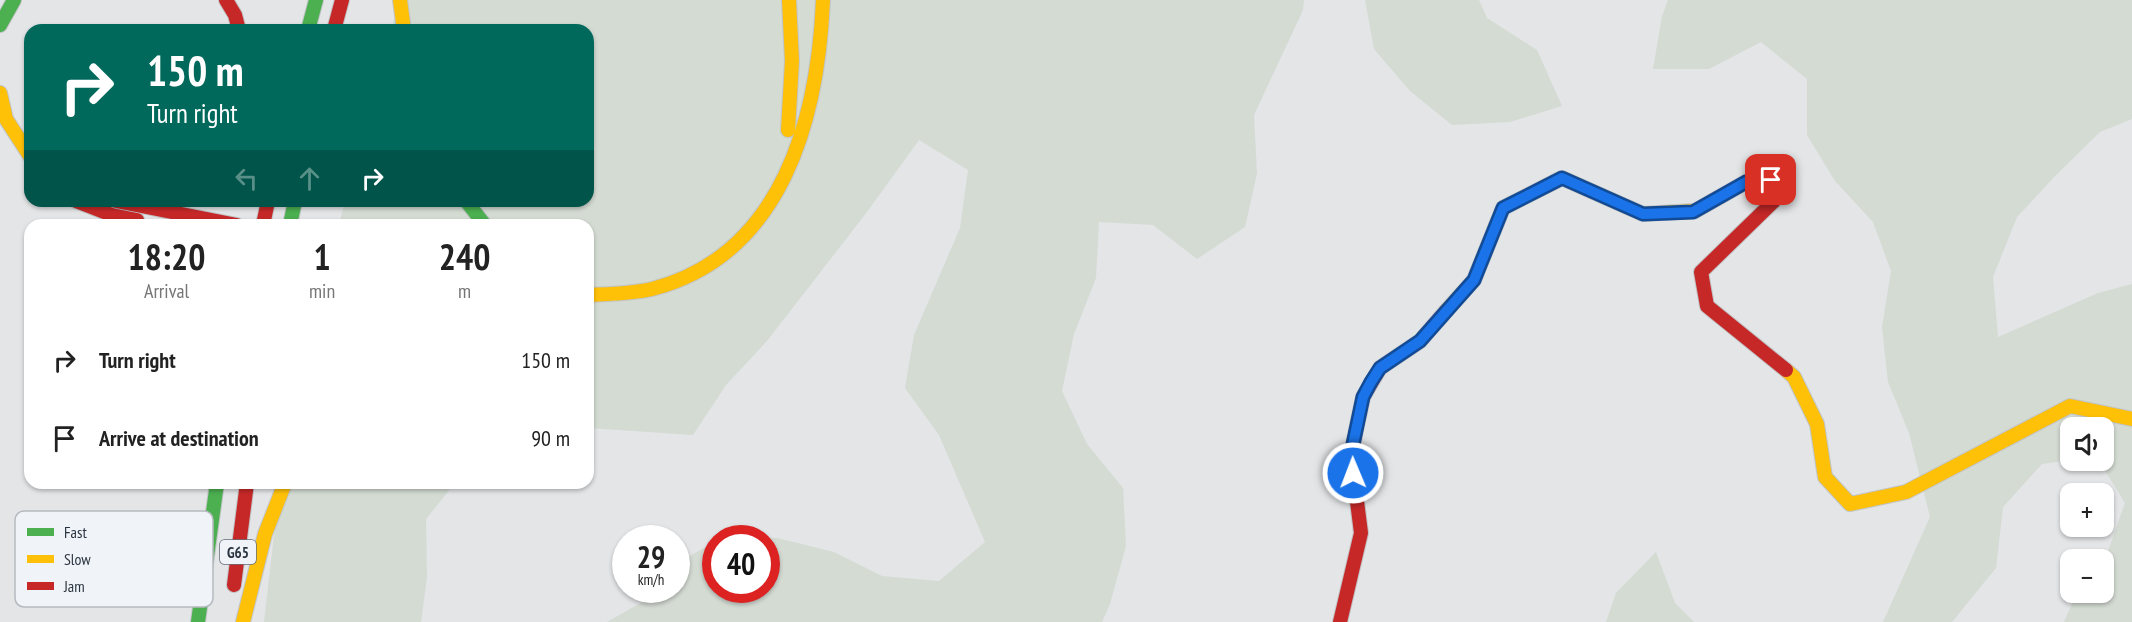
<!DOCTYPE html>
<meta charset="utf-8">
<style>
:root{--surface:#fff;--page:#f2f2f2;--text:#222;--muted:#767676}
body{margin:0;font-family:"PT Sans Narrow",sans-serif;background:var(--page);color:var(--text);height:100vh;display:flex;flex-direction:column;font-size:22px;white-space:nowrap}
*{box-sizing:border-box;margin:0}
p{font-size:20px;color:var(--muted)}
.icon{flex:none;width:33px;height:33px;fill:none;stroke:currentColor;stroke-width:2;stroke-linecap:round;stroke-linejoin:round}
.map{position:relative;flex:1;overflow:hidden}
.details{position:absolute;left:24px;top:219px;width:570px;height:270px;display:flex;flex-direction:column;background:var(--surface);border-radius:18px;box-shadow:0 2px 4px #0004}
.details>*{flex:none}
.banner{position:absolute;left:24px;top:24px;width:570px;height:183px;border-radius:18px;box-shadow:0 2px 4px #0004;background:#00695c;color:#fff;overflow:hidden}
.tools{position:absolute;left:2060px;top:417px;display:grid;gap:12px}
.tools a{display:grid;place-items:center;width:54px;height:54px;border-radius:12px;background:var(--surface);box-shadow:0 2px 4px #0004;font-size:30px}
.speed{position:absolute;left:612px;top:525px;display:flex;gap:12px;font-size:30px;font-weight:700;text-align:center}
.speed>*{display:grid;place-content:center;width:78px;height:78px;border-radius:50%;background:var(--surface);box-shadow:0 2px 4px #0004;line-height:1}
.speed small{font-size:15px;font-weight:400}
.speed .limit{border:9px solid #d22;background:#fff;color:#111}
.pin{position:absolute;display:grid;place-items:center;width:51px;height:51px;color:#fff;margin:-26px;border-radius:12px;box-shadow:0 3px 9px #0006}
.me{position:absolute;width:66px;margin:-33px;rotate:359deg;stroke-linejoin:round;filter:drop-shadow(0 0 4px #0008)}
.turn{display:flex;align-items:center;gap:21px;height:126px;padding:0 24px;font-size:27px}
.turn .icon{width:78px;height:78px;stroke-width:2.5}
.turn b{display:block;font-size:42px;line-height:51px}
.lanes{display:flex;align-items:center;height:57px;padding:0 24px;background:#0003;justify-content:center;gap:30px;direction:ltr}
.lanes .off{opacity:.35}
.eta{display:flex;justify-content:space-evenly;align-items:center;height:102px;text-align:center}
.eta b{font-size:36px;font-weight:800;line-height:42px}
ul{padding:0;list-style:none}
li{display:flex;align-items:center;gap:18px;height:78px;padding:0 24px}
li div{flex:1}
li b{display:block;font-size:22px}
li em{font-style:normal}
.map>svg:first-child{display:block}
.green{fill:#d4dbd3}
.lines{fill:none;stroke-linecap:round;stroke-linejoin:round}
.fast-casing{stroke:#c1c3c5;stroke-width:16}
.slow-casing{stroke:#c1c3c5;stroke-width:16}
.jam-casing{stroke:#c1c3c5;stroke-width:16}
.fast{stroke:#4caf50;stroke-width:14}
.slow{stroke:#ffc107;stroke-width:14}
.jam{stroke:#c62828;stroke-width:14}
.route-casing{stroke:#114b97;stroke-width:15}
.route{stroke:#1a73e8;stroke-width:10}
.labels{text-anchor:middle;dominant-baseline:central;stroke-width:4.5;stroke-linejoin:round;paint-order:stroke}
.shield{fill:#f0f3f7;stroke:#656d77;stroke-width:1.5}
.shield-label{font-size:15px;font-weight:bold;fill:#2a3440}
.key{fill:#f0f3f7;stroke:#b5bac0;stroke-width:1.5}
.key-label{font-size:16px;fill:#2a3440}
</style>
<div class="map">
<svg width="2132" height="622" viewBox="0 0 2132 622">
<rect width="100%" height="100%" fill="#e3e5e7"/>
<path class="green" d="M399 0H1304L1303 10 1254 115 1257 173 1245 227 1197 259 1153 225 1099 222 1096 278 1074 334 1062 391 1087 444 1123 488 1126 546 1110 604 1102 622H607L660 592 661 590H676L677 563 715 542 716 590H766V538H765H777L834 552 882 576 939 581 985 542 939 435 905 388 914 335 960 228 968 170 919 140 867 212 767 341 726 385 693 435 588 428V225H339L345 201H588V30H391Z
M1365 0H1479L1487 18 1537 50 1562 106 1510 122 1452 125 1410 91 1374 49Z
M1668 0H2132V119L2100 132 2057 174 2017 217 1993 277 1998 337 2098 293 2132 284V622H2064L2074 599 2079 593 2103 592V560L2107 554 2125 503 2099 461 2103 460V428H2070V460L2042 464 2003 507 1996 568 1952 622H1883L1930 517 1909 433 1888 382 1882 327 1891 271 1873 222 1835 181 1807 135V79L1761 42 1709 69H1653L1662 16Z
M280 483H455L426 519 427 577 421 622H264Z
M1656 552 1675 603 1694 622H1606L1616 593Z"/>
<g class="lines">
<g class="fast-casing">
<path id="fast" d="M0 25 14 0
M308 30 316 0
M466 201 485 225
M290 225 295 201
M198 622 217 483"/>
</g>
<g class="slow-casing">
<path id="slow" d="M400 0 404 30
M0 93 6 119 30 156
M788 130 792 61 789 0
M588 295C609 294 631 294 652 289 783 255 818 118 823 0
M1446 311 1474 280 1503 208 1562 178 1643 214 1695 211
M1786 370 1794 377 1817 424 1825 477 1850 504 1906 492 2070 406 2132 419
M243 622 265 534 285 483"/>
</g>
<g class="jam-casing">
<path id="jam" d="M226 0 235 15 239 30
M334 30 342 0
M76 201 112 215 137 220
M116 201 237 225
M1695 211 1746 182 1771 180 1774 201 1701 272 1707 306 1786 370
M263 225 268 201
M234 585 247 483
M1340 622 1361 533 1351 454 1363 397 1380 368 1420 341 1446 311"/>
</g>
<use href="#fast" class="fast"/>
<use href="#slow" class="slow"/>
<use href="#jam" class="jam"/>
</g>
<g class="lines">
<g class="route-casing">
<path id="route" d="M1353 473 1351 454 1363 397 1371 382 1380 368 1420 341 1474 280 1503 208 1562 178 1643 214 1693 212 1746 182 1771 180"/>
</g>
<use href="#route" class="route"/>
</g>
<g class="labels">
<rect class="shield" x="220" y="540" width="36" height="24" rx="4.5"/>
<g class="shield-label">
<text x="238" y="552">G65</text>
</g>
</g>
<rect x="15" y="511" width="198" height="96" rx="9" class="key"/>
<rect x="27" y="528" width="27" height="8" fill="#4caf50"/>
<rect x="27" y="555" width="27" height="8" fill="#ffc107"/>
<rect x="27" y="582" width="27" height="8" fill="#c62828"/>
<g class="key-label">
<text x="64" y="538">Fast</text>
<text x="64" y="565">Slow</text>
<text x="64" y="592">Jam</text>
</g>
</svg>
<div class="tools">
<a><svg class="icon" aria-label="sound" viewBox="0 0 24 24"><path d="M4 9h4l5-4v14l-5-4H4zM17 9q2 3 0 6"/></svg></a>
<a>+</a>
<a>−</a>
</div>
<div class="speed"><div>29<small>km/h</small></div><div class="limit">40</div></div>
<div class="pin" style="left:1771px;top:180px;background:#d93025"><svg class="icon" aria-label="arrive" viewBox="0 0 24 24"><path d="M6 21V4h12l-3 4 3 4H6"/></svg></div>
<svg class="me" style="left:1353px;top:473px" viewBox="-20 -20 40 40"><circle r="17" fill="#1a73e8" stroke="#fff" stroke-width="3"/><path d="M0-11L8 9 0 5-8 9z" fill="#fff"/></svg>
<div class="banner">
<div class="turn"><svg class="icon" aria-label="right" viewBox="0 0 24 24"><path d="M7 20v-9h11M14 6l5 5-5 5"/></svg><div><b>150 m</b>Turn right</div></div>
<div class="lanes"><svg class="icon off" aria-label="left" viewBox="0 0 24 24"><path d="M17 20v-9H6M10 6l-5 5 5 5"/></svg><svg class="icon off" aria-label="ahead" viewBox="0 0 24 24"><path d="M12 20V5M6 11l6-6 6 6"/></svg><svg class="icon" aria-label="right" viewBox="0 0 24 24"><path d="M7 20v-9h11M14 6l5 5-5 5"/></svg></div>
</div>
<section class="details">
<div class="eta">
<div><b>18:20</b><p>Arrival</p></div>
<div><b>1</b><p>min</p></div>
<div><b>240</b><p>m</p></div>
</div>
<ul>
<li><svg class="icon" aria-label="right" viewBox="0 0 24 24"><path d="M7 20v-9h11M14 6l5 5-5 5"/></svg><div><b>Turn right</b></div><em>150 m</em></li>
<li><svg class="icon" aria-label="arrive" viewBox="0 0 24 24"><path d="M6 21V4h12l-3 4 3 4H6"/></svg><div><b>Arrive at destination</b></div><em>90 m</em></li>
</ul>
</section>
</div>
